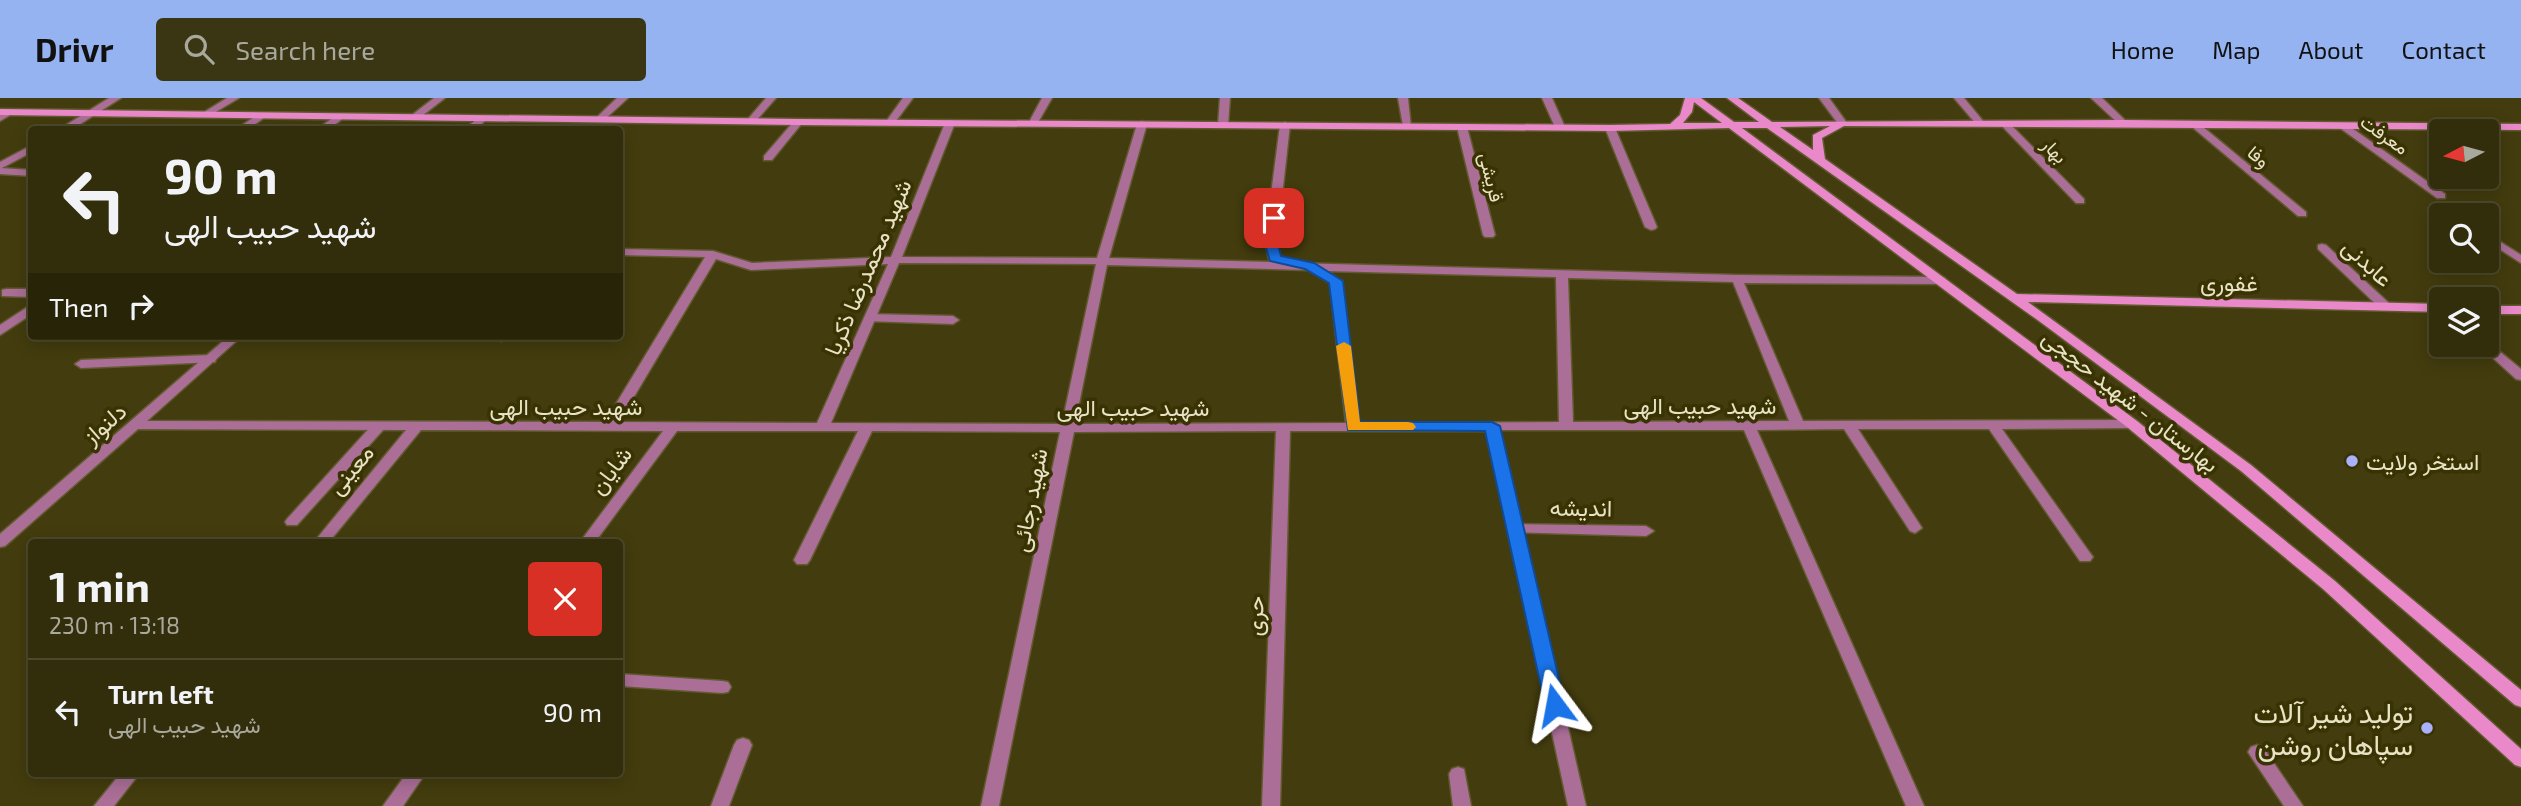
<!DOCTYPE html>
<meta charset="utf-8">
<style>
:root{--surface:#322d0a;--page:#3a3513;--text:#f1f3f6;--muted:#a8a89c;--line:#4d492b;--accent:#95b2f1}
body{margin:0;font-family:"Exo 2",Vazirmatn,sans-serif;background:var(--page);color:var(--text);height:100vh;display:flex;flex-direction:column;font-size:26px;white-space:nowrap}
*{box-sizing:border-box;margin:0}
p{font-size:23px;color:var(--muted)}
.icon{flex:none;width:38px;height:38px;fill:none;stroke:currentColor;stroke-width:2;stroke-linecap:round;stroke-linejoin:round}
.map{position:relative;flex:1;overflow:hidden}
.side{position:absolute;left:28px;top:441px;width:595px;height:238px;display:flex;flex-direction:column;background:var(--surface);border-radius:7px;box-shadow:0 4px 18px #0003,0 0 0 2px var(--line)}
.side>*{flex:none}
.hud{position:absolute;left:28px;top:28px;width:595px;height:214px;border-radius:7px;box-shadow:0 4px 18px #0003,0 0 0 2px var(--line);background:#322d0a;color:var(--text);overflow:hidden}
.needle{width:46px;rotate:264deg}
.controls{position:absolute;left:2429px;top:21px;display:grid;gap:14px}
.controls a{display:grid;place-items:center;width:70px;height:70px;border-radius:7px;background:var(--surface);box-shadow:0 4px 18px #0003,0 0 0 2px var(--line);font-size:35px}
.pin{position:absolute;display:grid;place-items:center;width:60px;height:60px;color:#fff;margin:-30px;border-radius:14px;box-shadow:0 4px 10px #0006}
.me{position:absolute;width:77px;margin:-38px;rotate:347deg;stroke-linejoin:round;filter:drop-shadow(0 0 5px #0008)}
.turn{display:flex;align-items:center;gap:24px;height:147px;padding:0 21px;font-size:32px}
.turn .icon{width:91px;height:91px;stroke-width:2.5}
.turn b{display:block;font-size:49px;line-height:60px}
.then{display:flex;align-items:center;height:66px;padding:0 21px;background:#0003;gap:14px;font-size:26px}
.round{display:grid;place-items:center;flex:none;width:74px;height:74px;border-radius:7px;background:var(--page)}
.headline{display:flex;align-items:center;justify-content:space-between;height:119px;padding:0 21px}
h1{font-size:42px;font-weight:700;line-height:52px}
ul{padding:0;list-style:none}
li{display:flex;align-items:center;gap:21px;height:105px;padding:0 21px;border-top:2px solid var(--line)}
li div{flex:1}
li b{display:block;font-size:26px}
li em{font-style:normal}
header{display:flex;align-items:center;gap:42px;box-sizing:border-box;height:98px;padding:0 35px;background:var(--accent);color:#111}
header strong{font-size:33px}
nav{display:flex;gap:38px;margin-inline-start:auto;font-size:24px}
.search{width:490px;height:63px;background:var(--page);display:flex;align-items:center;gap:18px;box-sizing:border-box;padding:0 24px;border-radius:7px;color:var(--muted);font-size:26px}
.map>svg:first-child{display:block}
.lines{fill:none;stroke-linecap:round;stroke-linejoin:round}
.lane-casing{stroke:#615a2f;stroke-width:3}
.street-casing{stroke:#615a2f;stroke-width:3}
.secondary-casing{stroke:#615a2f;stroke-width:3}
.lane{fill:#ab6e97;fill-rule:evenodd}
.street{fill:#ab6e97;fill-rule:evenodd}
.secondary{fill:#e989ca;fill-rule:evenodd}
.route{fill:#1a73e8;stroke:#114b97;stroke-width:2}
.slow{fill:#f59e0b}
.poi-dot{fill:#aab0fb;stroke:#393202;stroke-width:2.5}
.labels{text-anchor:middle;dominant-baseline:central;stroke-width:7;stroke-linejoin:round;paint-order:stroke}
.far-street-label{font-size:19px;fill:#e8e3c5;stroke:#393202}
.street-label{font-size:23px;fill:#e8e3c5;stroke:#393202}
.poi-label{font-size:23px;fill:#e8e3c5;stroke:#393202;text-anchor:start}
.near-poi-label{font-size:28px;fill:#e8e3c5;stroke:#393202;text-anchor:end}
</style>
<header>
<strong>Drivr</strong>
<div class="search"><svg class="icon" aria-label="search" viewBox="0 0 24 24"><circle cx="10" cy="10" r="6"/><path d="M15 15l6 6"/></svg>Search here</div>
<nav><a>Home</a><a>Map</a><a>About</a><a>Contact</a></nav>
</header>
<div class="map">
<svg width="2521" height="708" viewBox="0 0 2521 708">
<rect width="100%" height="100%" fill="#433c0e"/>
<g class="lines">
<g class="lane-casing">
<path id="lane" d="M227 0H239L209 18 201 16Z
M1042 0H1052L1036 28H1030L1028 26Z
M1542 0H1552L1565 29 1563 31 1555 29Z
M1819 0H1829L1847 25 1845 27H1839Z
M1954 0H1964L1983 23V27H1977Z
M7 12 15 14 0 23V16Z
M338 16 346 18 328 32H316Z
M795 22 803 24 772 62H764V58Z
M2001 23H2007L2084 101V105H2076L2001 27Z
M2191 24H2197L2306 114V118H2298L2191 28Z
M2340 26H2346L2445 96V100H2437L2340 30Z
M0 70 32 72V78L0 76Z
M2491 138 2521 157V165L2487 143V139Z
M2322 146 2326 147 2390 206 2392 209 2390 212H2382L2318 151V147Z
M6 191H32V199L2 198V192Z
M870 216 953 218 959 222 953 226 866 223 864 220 866 217Z
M210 257 216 261 215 264 81 270 75 266 81 262Z
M379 324 386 328 384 331 297 427H287L285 424 287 421 374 325Z
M1515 426 1646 428 1654 433 1646 438 1510 434 1508 431Z
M620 576 722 583 728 584 731 589 728 594 722 595 620 588Z
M743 640 749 642 752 647 729 708H711L734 647 737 642Z
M1458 669 1464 671 1471 708H1453L1449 676 1452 671Z"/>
</g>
<g class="street-casing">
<path id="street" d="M109 0H121L71 32H58Z
M434 0H445L418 21H412V17Z
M617 0H628L603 23H597V19Z
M766 0H776L754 25H748V21Z
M903 0H913L893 27H887L885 25Z
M1220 0H1230L1228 27 1223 30 1218 27Z
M1398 0H1408L1411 30 1403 28Z
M2091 0H2102L2126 23V27H2120Z
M260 15 268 17 247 32H235Z
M480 18 488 20 475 32H464Z
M950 22 955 25 902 159 1097 160 1137 26 1142 23 1147 26 1109 160 1275 164 1269 161 1265 143 1280 27 1285 24 1290 27 1277 143 1280 159 1293 162 1294 165 1737 177 1941 179 1945 180V186L1744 185 1803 323 2132 322 2139 326 2132 330 2002 331 2090 455 2093 459 2090 463H2080L1989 331H1858L1922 430 1915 435 1910 433 1844 331 1757 332 1924 708H1906L1744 332H1500L1586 708H1568L1486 333H1290L1280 708H1262L1276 333 1074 334 999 708H981L1060 334 872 333 810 462 807 466H797L794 462 858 333H677L595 444H580L663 333 421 332 329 444H314L406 332 138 331 5 448 0 449V436L229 238H242L147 323 605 324 705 159 620 157V151L713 153 752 165 891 159 945 25ZM716 161 751 172 888 166 817 325 619 324ZM899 165 1096 166 1062 326 831 325ZM1107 167 1308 172 1330 185 1346 325 1075 326ZM1326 173 1556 179 1559 324 1359 325 1342 183ZM1568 180 1733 184 1789 323 1573 324Z
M1459 27 1467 29 1495 137 1493 139H1485L1483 137 1457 29Z
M1607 28 1615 30 1657 129 1655 131 1651 132 1645 129 1605 30Z
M32 47V54L0 71V64Z
M32 206V216L0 237V227Z
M485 238H508V239L502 243 487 241Z
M2487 243 2521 271V282L2516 281 2482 250 2480 247H2487Z
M2257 647 2263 649 2303 708H2284L2248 654 2251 649Z
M120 676H139L114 708H94Z
M406 676H425L403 708H383Z"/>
</g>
<g class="secondary-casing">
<path id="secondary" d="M1685 0H1701L1734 24H1759L1727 0H1738L1772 24 2123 22 2521 26V32L1844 28 1822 40 1825 61 2017 196 2441 206V214L2028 204 2251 367 2521 592V609L2515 607 2241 373 2039 223 1767 30H1742L2137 323 2335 483 2521 651V669L2515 667 2323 491 2127 329 1729 30 1610 33 798 27 0 17V11L798 21 1610 27 1670 26 1680 17ZM1694 4 1722 25H1683L1692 14ZM1830 28 1813 37V52L1780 29Z
M2487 208H2521V216H2487Z"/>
</g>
<use href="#lane" class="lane"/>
<use href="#street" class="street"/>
<use href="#secondary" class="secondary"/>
</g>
<path class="route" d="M1274 116 1280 120 1277 143 1281 158 1314 165 1343 183 1360 324H1492L1500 328 1565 607 1562 613 1555 615 1548 613 1545 607 1485 333 1348 332 1329 185 1305 171 1270 163 1264 143 1268 120Z"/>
<path class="slow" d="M1344 244 1351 248 1360 324H1408L1413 325 1416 329 1413 332H1348L1336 248Z"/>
<g class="poi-dot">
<circle cx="2352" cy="363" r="7"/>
<circle cx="2427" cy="630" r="7"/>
</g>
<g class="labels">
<g class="far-street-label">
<text transform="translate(2385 36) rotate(35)">معرفت</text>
<text transform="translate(2055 52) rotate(46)">بهار</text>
<text transform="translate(2259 58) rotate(40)">وفا</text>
<text transform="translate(1492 79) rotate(76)">قریشی</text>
</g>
<g class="street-label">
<text transform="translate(2368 164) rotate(43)">عابدنی</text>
<text transform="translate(867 169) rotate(-67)">شهید محمدرضا ذکریا</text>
<text transform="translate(2229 184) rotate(1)">غفوری</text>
<text transform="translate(2131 302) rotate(38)">بهارستان - شهید حججی</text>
<text x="1700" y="307">شهید حبیب الهی</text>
<text x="566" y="308">شهید حبیب الهی</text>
<text x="1133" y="309">شهید حبیب الهی</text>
<text transform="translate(104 325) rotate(-41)">دلنواز</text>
<text transform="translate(350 371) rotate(-50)">معینی</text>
<text transform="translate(610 372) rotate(-53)">شایان</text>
<text transform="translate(1029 402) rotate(-79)">شهید رجائی</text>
<text transform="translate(1581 409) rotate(1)">اندیشه</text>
<text transform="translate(1254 518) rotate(-88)">حری</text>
</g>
<g class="poi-label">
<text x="2366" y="363">استخر ولایت</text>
</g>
<g class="near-poi-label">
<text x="2413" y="614">تولید شیر آلات<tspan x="2413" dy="32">سپاهان روشن</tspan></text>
</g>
</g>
</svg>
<div class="controls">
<a><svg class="needle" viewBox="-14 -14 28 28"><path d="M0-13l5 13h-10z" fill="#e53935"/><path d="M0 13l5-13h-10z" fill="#a8a89c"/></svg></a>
<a><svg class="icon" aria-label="search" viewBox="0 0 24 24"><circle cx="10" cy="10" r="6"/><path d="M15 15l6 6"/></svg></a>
<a><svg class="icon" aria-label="layers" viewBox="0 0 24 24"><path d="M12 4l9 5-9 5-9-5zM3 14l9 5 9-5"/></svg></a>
</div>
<div class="pin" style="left:1274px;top:120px;background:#d93025"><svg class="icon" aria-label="arrive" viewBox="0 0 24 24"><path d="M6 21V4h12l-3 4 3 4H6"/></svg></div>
<svg class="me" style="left:1555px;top:607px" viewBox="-20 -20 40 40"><path d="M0-17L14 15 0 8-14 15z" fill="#1a73e8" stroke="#fff" stroke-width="4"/></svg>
<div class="hud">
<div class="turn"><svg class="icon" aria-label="left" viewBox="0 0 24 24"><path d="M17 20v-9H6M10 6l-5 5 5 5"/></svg><div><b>90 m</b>شهید حبیب الهی</div></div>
<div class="then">Then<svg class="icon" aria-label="right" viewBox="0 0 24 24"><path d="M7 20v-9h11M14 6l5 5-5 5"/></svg></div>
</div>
<section class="side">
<div class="headline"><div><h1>1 min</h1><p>230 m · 13:18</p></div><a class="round" style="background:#d93025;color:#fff"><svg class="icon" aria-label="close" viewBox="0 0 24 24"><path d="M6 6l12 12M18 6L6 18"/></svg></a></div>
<ul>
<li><svg class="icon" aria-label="left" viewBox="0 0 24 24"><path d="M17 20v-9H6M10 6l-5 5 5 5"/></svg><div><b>Turn left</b><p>شهید حبیب الهی</p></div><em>90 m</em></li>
</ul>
</section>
</div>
